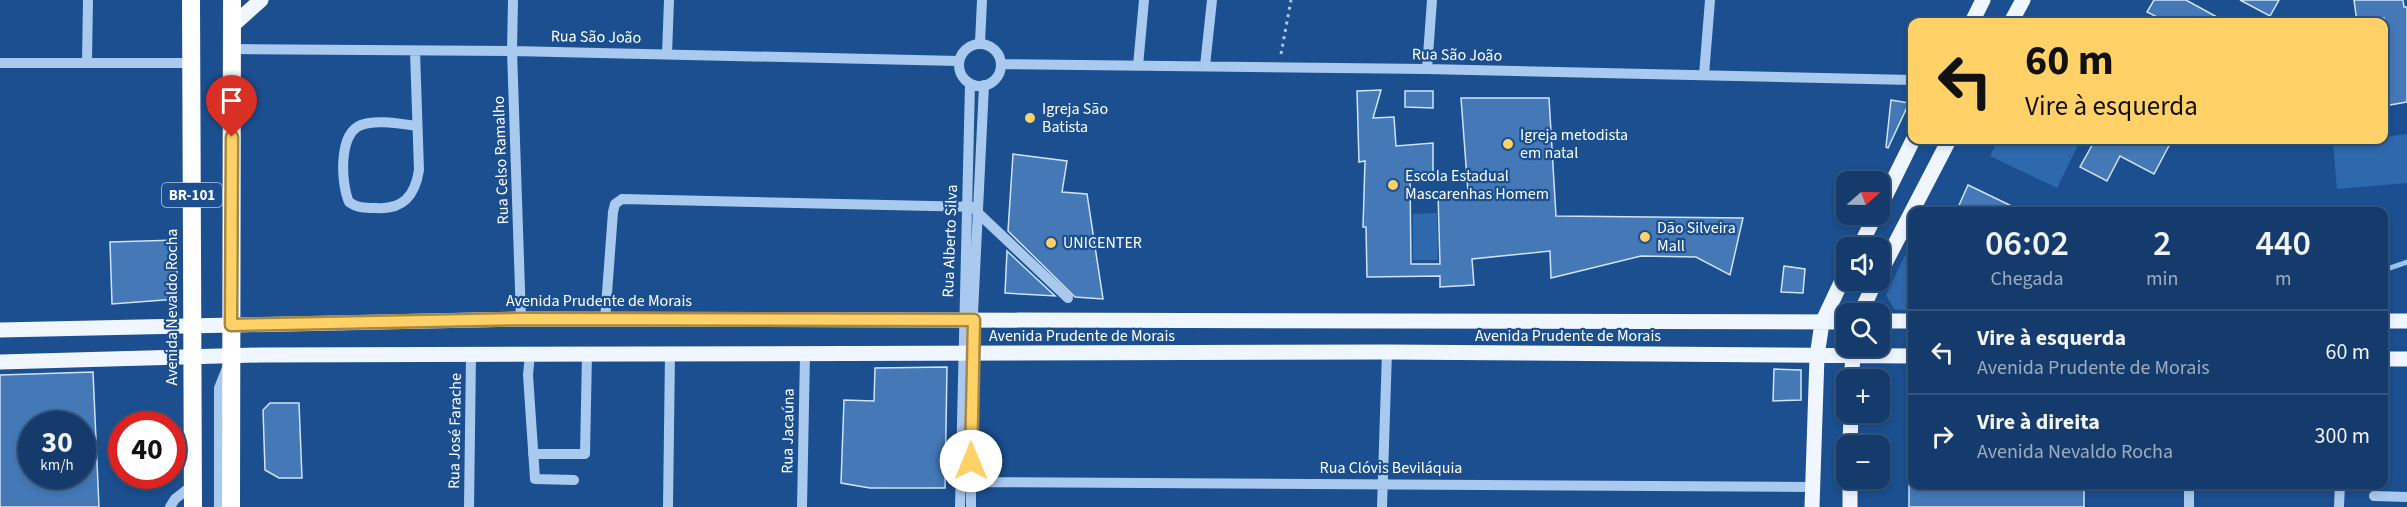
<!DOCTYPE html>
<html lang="pt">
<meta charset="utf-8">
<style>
:root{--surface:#143b6b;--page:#214673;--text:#f1f3f6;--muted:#9dadc1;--line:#33557e}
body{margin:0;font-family:"Source Sans 3",sans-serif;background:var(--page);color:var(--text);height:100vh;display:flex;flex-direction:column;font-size:22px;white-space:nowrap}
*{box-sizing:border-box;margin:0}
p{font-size:20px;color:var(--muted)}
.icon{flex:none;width:33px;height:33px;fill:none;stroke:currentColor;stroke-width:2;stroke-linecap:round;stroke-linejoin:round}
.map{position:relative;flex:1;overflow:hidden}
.sheet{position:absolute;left:1908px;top:207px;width:480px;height:282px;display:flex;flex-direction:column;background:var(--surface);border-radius:12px;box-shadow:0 3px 9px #0003,0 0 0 2px var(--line)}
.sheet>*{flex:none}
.guide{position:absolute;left:1908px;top:18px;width:480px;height:126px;border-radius:12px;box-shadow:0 3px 9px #0003,0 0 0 2px var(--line);background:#ffd166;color:#111;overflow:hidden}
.needle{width:39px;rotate:70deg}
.buttons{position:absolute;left:1836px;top:171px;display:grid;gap:12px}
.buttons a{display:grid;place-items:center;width:54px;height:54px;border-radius:12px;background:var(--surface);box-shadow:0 3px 9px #0003,0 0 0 2px var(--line);font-size:30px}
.speed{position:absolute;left:18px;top:411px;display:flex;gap:12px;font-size:30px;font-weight:700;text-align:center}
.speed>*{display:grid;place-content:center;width:78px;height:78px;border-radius:50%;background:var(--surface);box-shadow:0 3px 9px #0003,0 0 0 2px var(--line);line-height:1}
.speed small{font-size:15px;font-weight:400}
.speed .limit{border:9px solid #d22;background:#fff;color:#111}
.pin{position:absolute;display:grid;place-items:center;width:51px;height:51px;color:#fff;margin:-62px -26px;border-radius:50% 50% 50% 0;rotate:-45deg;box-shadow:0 0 6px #0007}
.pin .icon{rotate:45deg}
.me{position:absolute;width:66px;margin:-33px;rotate:0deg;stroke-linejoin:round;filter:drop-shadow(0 0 4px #0008)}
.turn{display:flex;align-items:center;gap:21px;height:126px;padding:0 18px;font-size:27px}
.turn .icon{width:78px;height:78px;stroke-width:2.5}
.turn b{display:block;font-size:42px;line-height:51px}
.eta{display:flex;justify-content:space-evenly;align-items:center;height:102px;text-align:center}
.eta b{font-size:36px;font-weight:600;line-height:42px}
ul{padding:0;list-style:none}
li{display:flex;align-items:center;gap:18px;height:84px;padding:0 18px;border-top:2px solid var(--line)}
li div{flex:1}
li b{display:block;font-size:22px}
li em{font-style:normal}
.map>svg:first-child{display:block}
.green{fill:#2e69ad}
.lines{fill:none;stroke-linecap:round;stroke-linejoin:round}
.stream{stroke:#9cc4f0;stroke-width:5}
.building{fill:#4478b7;stroke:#cfe3fa;stroke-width:1.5;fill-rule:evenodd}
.path{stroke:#a9c9ee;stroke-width:3;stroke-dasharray:3 4.5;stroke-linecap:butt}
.minor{stroke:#a9c9ee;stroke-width:10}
.major{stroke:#f0f6ff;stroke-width:15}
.highway{stroke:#fff;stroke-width:18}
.route-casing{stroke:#a68842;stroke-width:15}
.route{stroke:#ffd166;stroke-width:10}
.poi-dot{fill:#ffd166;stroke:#1b4f8f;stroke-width:2}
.labels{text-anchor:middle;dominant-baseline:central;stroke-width:4.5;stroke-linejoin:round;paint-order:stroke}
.shield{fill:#1b4f8f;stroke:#bbcadd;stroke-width:1.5}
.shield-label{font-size:15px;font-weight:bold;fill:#fff}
.street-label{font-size:16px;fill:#fff;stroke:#1b4f8f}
.poi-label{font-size:16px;fill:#fff;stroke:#1b4f8f;text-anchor:start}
</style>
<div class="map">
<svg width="2407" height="507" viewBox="0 0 2407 507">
<rect width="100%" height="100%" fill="#1b4f8f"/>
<path class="green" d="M2407 134V183L2337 189 2333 141 2384 140V137Z
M1998 140H2066L2078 145 2057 188 1990 156Z
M1437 213 1438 260H1413V214Z
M1912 241V311L1894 309 1886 295Z"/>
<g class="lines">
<path class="stream" d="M2384 270 2407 262"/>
</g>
<path class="building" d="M2154 0H2186L2226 22H2167L2147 12Z
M2240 0H2279L2270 16Z
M2354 0H2403L2404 7H2407V102L2384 106V18L2357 22Z
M1381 90 1373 118 1394 117 1396 146 1433 143V177L1410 176 1411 264H1440L1438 193 1468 192 1461 98H1549L1556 216 1743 218 1730 275 1696 257 1641 256 1551 278 1550 251 1472 259 1474 285 1440 287V276L1367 277 1366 227H1363L1365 161 1359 162 1357 91Z
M1405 91H1433V108L1405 107Z
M1891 100 1909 103 1888 148 1886 147Z
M2095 140H2172L2154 174 2120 156 2107 181 2080 167Z
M1013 154 1067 161 1062 192 1087 194 1103 299 1075 297 1008 231Z
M1968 185 2024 212H1956Z
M177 240V299L112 304 110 242Z
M1007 251 1055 296 1005 293Z
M1784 266 1805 269 1803 293 1781 292Z
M947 367 945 488H870L841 483 844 400 874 401 875 368Z
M1774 369 1801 370V400L1773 401Z
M93 372 99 507H0V375ZM32 424H82V476H32Z
M270 403H299L302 478H279L265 470 263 410Z
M1909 484H2084V507H1909Z"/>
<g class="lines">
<path class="path" d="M1281 54 1291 0"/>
<path class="minor" d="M513 0 512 51 521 319
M980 43 982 0
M959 65a21 21 0 1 1 42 0a21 21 0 1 1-42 0Z
M232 49 512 51 958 61
M415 51 419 170C415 196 403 210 376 208 365 208 357 208 349 202 341 184 338 134 361 125 376 119 401 124 417 126
M667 54 669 0
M87 61 88 0
M0 63H191
M1001 64 1427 69 1912 80
M1138 66 1144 0
M1205 66 1212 0
M1427 69 1432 0
M1704 75 1710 0
M977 212 1068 298
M605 320 613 212 615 204 622 199 977 207
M530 354 528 375 535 479 574 480
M533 454H585L587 354
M971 482 1812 487
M2374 496 2407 497
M170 507 175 499 193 485
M219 507V388L227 368
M469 507 471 355
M668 507 670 353
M802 507 805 355
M960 507 970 84
M971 507V355L984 85
M1382 507 1387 352
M2189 507V484
M2339 507 2340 484"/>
<path class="major" d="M1972 22 1983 0
M2011 22 2023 0
M232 26 261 0
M1880 207 1913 140
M1859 248 1876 214
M1880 273 1949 140
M1860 314 1876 280
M1880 321H1912
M2384 321H2407
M0 330 521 319 1846 322
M2384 359H2407
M0 362 260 355 1387 352 1912 356
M1851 380 1854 346
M1850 446 1851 412
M1812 507 1817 356 1822 323 1846 272
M1850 507V478"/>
<path class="highway" d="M191 0 193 507
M231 507 232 0"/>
</g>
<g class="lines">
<g class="route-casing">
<path id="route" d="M232 137 231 325 521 319 974 320 971 461"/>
</g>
<use href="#route" class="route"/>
</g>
<g class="poi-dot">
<circle cx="1030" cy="118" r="6"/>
<circle cx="1508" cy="144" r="6"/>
<circle cx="1393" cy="185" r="6"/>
<circle cx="1645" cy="237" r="6"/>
<circle cx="1051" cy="243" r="6"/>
</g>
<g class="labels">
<rect class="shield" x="162" y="183" width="60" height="24" rx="4.5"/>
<g class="shield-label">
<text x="192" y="195">BR-101</text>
</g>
<g class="street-label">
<text transform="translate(596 37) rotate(1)">Rua São João</text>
<text transform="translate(1457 55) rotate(1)">Rua São João</text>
<text transform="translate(501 160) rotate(-92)">Rua Celso Ramalho</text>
<text transform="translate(950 241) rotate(-88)">Rua Alberto Silva</text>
<text x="599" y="301">Avenida Prudente de Morais</text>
<text transform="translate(172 307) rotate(-90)">Avenida Nevaldo Rocha</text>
<text x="1082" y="336">Avenida Prudente de Morais</text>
<text x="1568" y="336">Avenida Prudente de Morais</text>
<text transform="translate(455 431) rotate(-89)">Rua José Farache</text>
<text transform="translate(788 431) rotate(-89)">Rua Jacaúna</text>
<text x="1391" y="468">Rua Clóvis Beviláquia</text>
</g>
<g class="poi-label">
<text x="1042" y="109">Igreja São<tspan x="1042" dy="18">Batista</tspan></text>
<text x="1520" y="135">Igreja metodista<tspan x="1520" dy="18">em natal</tspan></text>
<text x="1405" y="176">Escola Estadual<tspan x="1405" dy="18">Mascarenhas Homem</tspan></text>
<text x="1657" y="228">Dão Silveira<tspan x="1657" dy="18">Mall</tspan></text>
<text x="1063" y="243">UNICENTER</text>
</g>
</g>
</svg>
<div class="buttons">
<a><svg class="needle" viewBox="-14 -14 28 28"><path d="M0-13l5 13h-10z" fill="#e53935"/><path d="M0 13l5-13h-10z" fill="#9dadc1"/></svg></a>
<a><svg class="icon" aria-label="sound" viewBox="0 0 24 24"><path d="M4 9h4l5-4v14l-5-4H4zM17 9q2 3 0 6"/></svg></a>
<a><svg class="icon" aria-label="search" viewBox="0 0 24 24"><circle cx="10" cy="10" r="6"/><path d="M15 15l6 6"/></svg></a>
<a>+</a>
<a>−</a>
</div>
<div class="speed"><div>30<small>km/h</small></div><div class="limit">40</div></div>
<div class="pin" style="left:232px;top:137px;background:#d93025"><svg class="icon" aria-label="arrive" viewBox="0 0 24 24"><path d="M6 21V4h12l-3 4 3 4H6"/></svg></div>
<svg class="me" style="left:971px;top:461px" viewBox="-20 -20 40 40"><circle r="19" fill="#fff"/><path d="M0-13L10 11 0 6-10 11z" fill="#ffd166"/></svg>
<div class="guide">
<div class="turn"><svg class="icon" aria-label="left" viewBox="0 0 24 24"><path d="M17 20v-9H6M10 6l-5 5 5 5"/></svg><div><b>60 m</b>Vire à esquerda</div></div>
</div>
<section class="sheet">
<div class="eta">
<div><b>06:02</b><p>Chegada</p></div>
<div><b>2</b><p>min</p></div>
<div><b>440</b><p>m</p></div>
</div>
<ul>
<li><svg class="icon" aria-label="left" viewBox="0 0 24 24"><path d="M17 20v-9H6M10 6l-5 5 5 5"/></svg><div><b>Vire à esquerda</b><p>Avenida Prudente de Morais</p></div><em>60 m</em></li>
<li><svg class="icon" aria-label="right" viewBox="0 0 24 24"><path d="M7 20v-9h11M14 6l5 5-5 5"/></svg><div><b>Vire à direita</b><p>Avenida Nevaldo Rocha</p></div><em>300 m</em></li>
</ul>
</section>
</div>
